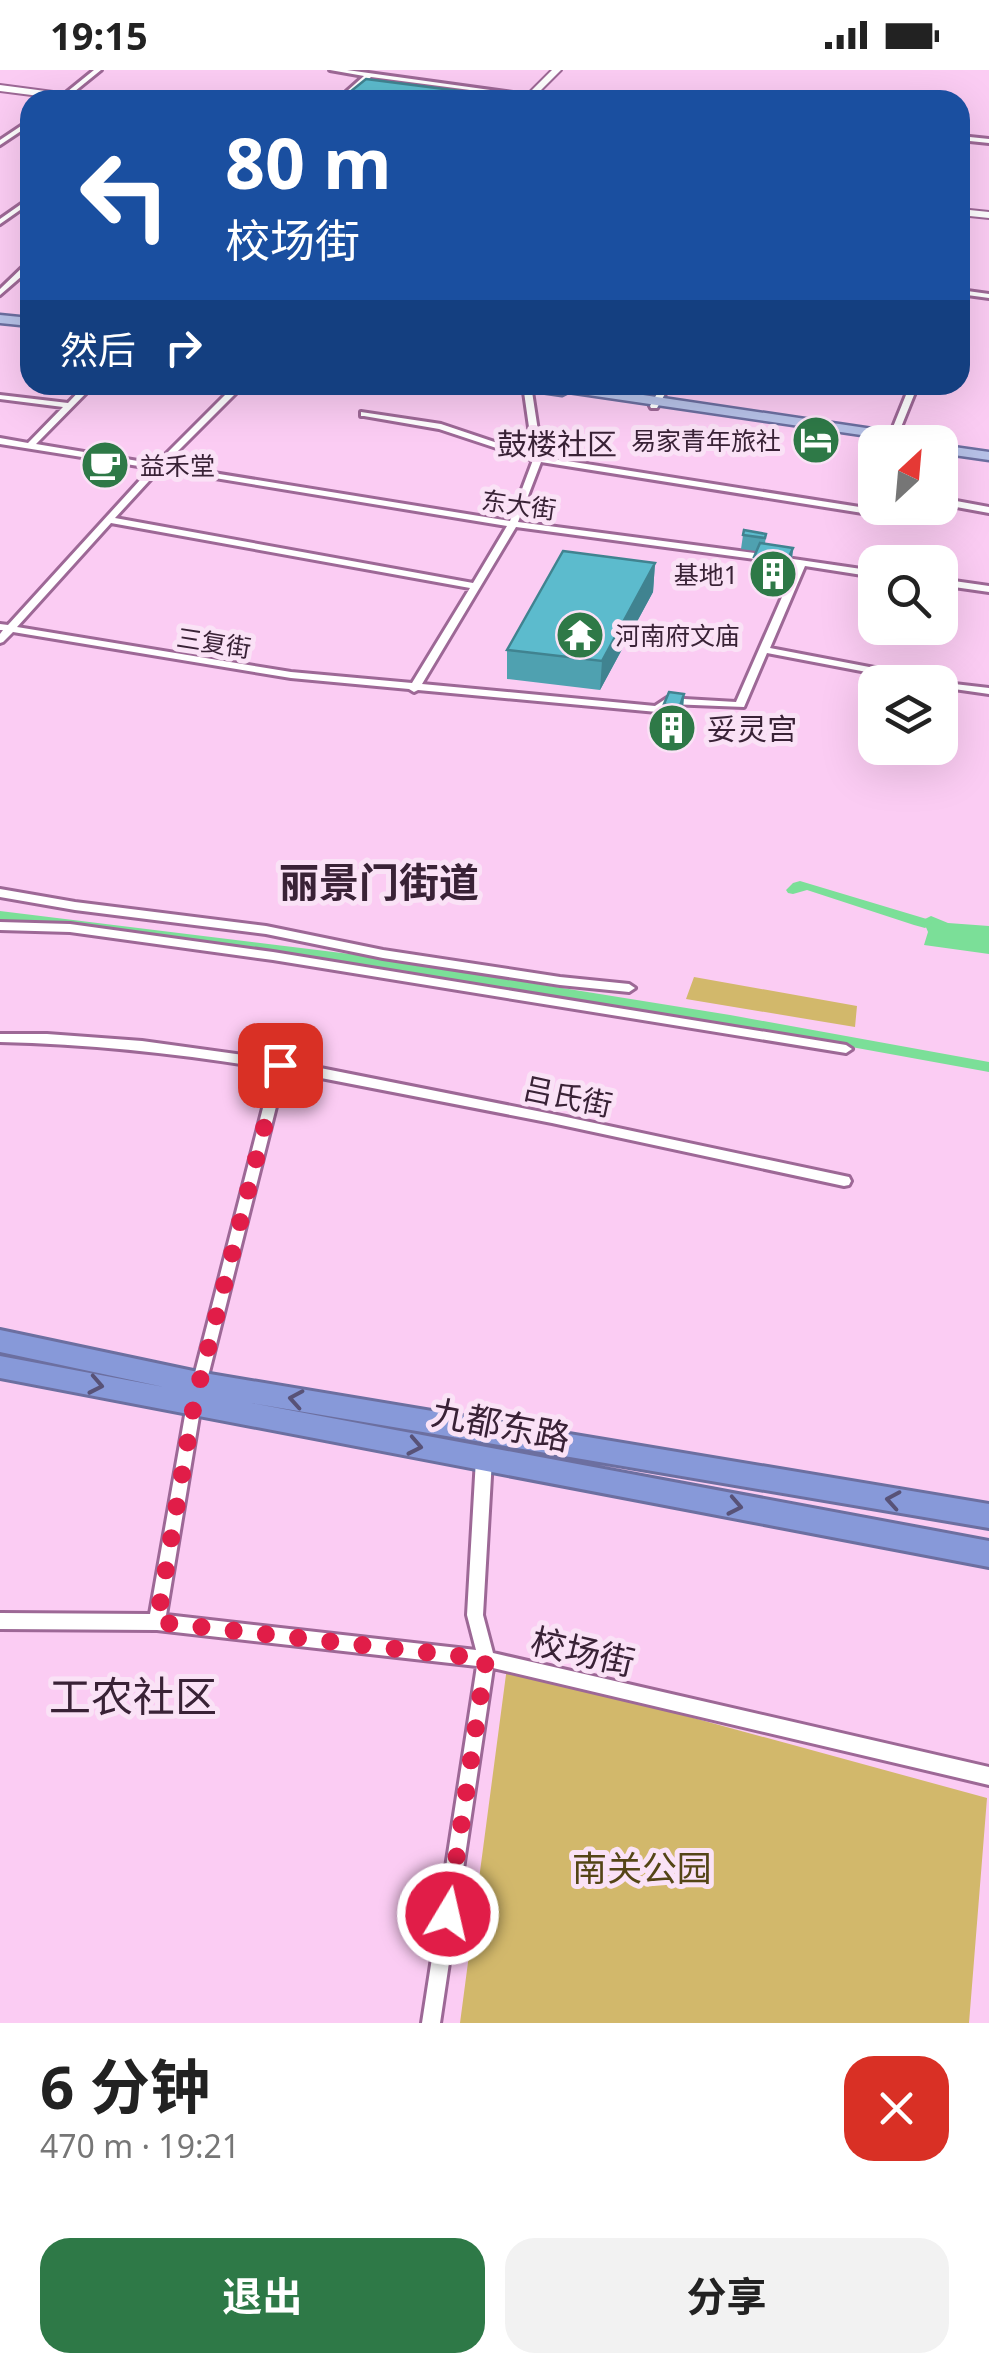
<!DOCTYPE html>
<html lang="zh">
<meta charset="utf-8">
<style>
:root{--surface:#fff;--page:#f2f2f2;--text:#222;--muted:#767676;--accent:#2e7947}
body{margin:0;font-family:"Noto Sans","Noto Sans SC",sans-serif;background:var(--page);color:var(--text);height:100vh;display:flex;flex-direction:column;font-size:38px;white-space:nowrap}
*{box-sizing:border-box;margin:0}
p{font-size:32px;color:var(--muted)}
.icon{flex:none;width:55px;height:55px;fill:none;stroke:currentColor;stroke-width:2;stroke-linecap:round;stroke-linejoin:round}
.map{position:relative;height:1953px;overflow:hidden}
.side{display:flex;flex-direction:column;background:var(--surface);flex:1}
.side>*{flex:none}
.banner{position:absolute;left:20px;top:20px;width:950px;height:305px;border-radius:30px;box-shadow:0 10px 40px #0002;background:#1a4fa0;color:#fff;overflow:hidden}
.needle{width:65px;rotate:26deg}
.controls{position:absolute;left:858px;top:355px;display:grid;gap:20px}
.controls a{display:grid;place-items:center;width:100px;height:100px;border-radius:20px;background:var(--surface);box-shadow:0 10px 40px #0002;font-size:50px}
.pin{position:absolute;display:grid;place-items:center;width:85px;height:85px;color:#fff;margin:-42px;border-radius:20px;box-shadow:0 5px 15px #0006}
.me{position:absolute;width:110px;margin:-55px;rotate:9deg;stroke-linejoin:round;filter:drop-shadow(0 0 8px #0008)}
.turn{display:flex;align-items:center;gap:35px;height:210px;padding:0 40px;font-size:45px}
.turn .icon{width:130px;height:130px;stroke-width:2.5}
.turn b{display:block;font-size:70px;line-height:85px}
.then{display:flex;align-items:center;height:95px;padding:0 40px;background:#0003;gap:20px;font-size:38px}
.round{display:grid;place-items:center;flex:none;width:105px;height:105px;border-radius:30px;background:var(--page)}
.summary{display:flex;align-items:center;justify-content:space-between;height:170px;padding:0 40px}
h1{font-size:60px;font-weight:700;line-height:75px}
.primary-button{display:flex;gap:20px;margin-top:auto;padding:20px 40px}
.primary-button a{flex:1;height:115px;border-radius:30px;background:var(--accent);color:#fff;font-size:40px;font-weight:700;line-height:115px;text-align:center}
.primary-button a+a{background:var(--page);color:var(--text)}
.status{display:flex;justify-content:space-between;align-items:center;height:70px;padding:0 50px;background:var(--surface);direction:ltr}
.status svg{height:28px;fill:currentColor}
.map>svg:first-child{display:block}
.green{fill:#d2b86b}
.water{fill:#7bdf98}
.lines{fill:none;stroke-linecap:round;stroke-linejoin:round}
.canal{fill:#7bdf98;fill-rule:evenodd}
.street-casing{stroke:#9d6896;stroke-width:6}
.secondary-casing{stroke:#9d6896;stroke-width:4}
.primary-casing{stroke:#6c6fa0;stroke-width:5}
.highway-casing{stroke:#6c6fa0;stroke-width:6}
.street{fill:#fff;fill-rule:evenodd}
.secondary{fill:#fff;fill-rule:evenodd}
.primary{fill:#b7c2e8;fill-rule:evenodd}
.highway{fill:#8799d9;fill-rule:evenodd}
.wall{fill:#4fa1b0}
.shaded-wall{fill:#408390}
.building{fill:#5cbbcd;stroke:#408390;stroke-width:2.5}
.oneway{stroke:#585277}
.route{stroke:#e11d48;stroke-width:18;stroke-dasharray:0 32.4}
.labels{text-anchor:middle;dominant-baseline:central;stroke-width:10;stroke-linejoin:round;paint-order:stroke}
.far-poi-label{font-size:25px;fill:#392236;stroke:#fae2f6;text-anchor:end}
.far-street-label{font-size:25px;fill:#392236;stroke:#fae2f6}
.far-quarter-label{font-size:30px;fill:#392236;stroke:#fae2f6}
.poi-label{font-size:30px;fill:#392236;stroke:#fae2f6;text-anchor:start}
.street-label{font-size:30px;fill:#392236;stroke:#fae2f6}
.near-street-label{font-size:35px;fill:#392236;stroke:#fae2f6}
.near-park-label{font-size:35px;fill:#544516;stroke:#fae2f6}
.district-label{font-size:40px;font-weight:bold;fill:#392236;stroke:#fae2f6}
.near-quarter-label{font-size:42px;fill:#392236;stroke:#fae2f6}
</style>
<div class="status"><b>19:15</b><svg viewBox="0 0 49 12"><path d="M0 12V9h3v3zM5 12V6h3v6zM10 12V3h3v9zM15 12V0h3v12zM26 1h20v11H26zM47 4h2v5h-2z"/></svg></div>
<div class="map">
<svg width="989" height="1953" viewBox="0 0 989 1953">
<rect width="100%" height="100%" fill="#fbccf3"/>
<path class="green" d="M694 907 857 936 855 957 686 929Z
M507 1597 987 1728 969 1953H460Z"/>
<path class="water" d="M931 846 948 853 989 856V884L924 875 928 862 923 850Z"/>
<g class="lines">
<path class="canal" d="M800 811 930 850 932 853 925 858 914 855 807 820 793 824 788 823 786 820 793 813Z
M0 841 358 885 730 945 989 992V1002L730 955 358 895 0 851Z"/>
<g class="street-casing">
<path id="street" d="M94 0H101L64 30H57Z
M330 0H347L563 30H546L371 7 344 30H337L364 6Z
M30 50V55L0 75V70Z
M960 66 989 69V73L960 70Z
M30 128V133L0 154V149Z
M27 193H30V199L0 225V219Z
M960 220 989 224V228L960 224Z
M85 315H94L36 374 156 394 235 315H244L164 395 510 451 533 390 439 359 364 346H361V342L441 354 533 385 523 315H531L542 387 866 438 871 421 875 418V436L872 443 869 444 541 392 518 452 769 485 774 488 769 491 516 457 422 614 655 636 667 628 736 632 796 495 788 492 793 489 875 501V507L805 496 770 578 932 609 937 612 989 618V624L940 617V612H919L767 583 744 637 669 634 657 642 418 620 414 622 409 619 291 608 13 562 3 572 0 573V564L3 560H0V554L8 555 151 398 0 374V368L28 373 63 337 0 329V325L68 333ZM160 399 507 456 473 513 115 448ZM111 453 470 518 412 613 291 602 17 557Z
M662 315H670L657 338H651L650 336Z
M910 315H918L895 372H887Z
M940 428 989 437V443L940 434Z
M940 509 989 516V522L940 515Z
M0 819 75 832 266 856 383 880 560 907 629 914 635 918 629 922 560 915 383 888 266 864 75 840 0 827Z
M0 852 70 854 273 882 846 975 852 979 846 983 273 890 70 862 0 860Z
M0 964H47L142 971 280 990 552 1044 849 1107 851 1111 849 1115 844 1116 552 1053 285 1001 201 1334 166 1545 476 1580 467 1545 476 1389 479 1384 484 1382 489 1384 492 1389 483 1545 493 1583 989 1697V1715L493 1598 440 1953H422L477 1596 157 1560 0 1559V1543L150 1544 187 1334 273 999C182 984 92 974 0 972Z"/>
</g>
<g class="secondary-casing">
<path id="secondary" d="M552 0H561L531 30H522Z
M0 15 91 27 95 30H71L0 21Z
M960 139 989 142V148L960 145Z"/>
</g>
<g class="primary-casing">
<path id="primary" d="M0 245 30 248V256L0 253Z
M514 315H576L933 368 940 372H909L568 322 562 325 520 319Z
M940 375 989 382V390L940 383Z"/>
</g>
<g class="highway-casing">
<path id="highway" d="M0 1260 198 1302 989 1434V1458L251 1333 989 1471V1497L0 1308V1286L164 1317 0 1282Z"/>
</g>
<use href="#street" class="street"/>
<use href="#secondary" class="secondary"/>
<use href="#primary" class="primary"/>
<use href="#highway" class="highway"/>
</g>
<path class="wall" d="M766 464 765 474 793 478 791 499 784 514 751 508 754 487 756 481 741 479 743 465Z
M655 493 653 522 600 620 507 609V580Z
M684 624 682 653 678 666 662 663 664 634Z"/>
<path class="shaded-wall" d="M793 478 791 499 784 514 786 493Z
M655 493 653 522 600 620 602 591Z
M684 624 682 653 678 666 680 636Z"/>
<path class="building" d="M366 9 475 23 467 30H340Z
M744 460 766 464 765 468 743 465Z
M760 473 793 478 786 493 754 487Z
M563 481 655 493 602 591 507 580Z
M669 622 684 624 680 636 664 634Z"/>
<defs><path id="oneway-chevron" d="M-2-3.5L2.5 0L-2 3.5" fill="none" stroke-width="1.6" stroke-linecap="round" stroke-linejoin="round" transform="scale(2.5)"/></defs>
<g class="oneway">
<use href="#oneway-chevron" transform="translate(96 1315) rotate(11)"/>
<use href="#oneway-chevron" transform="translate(296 1329) rotate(-170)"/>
<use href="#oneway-chevron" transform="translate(415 1376) rotate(11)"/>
<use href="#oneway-chevron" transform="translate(893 1430) rotate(-170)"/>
<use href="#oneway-chevron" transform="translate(735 1436) rotate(11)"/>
</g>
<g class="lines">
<path class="route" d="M280 995 194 1334 157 1552 486 1589 448 1844"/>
</g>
<defs>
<g id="hotel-disc" transform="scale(2.5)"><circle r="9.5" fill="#2e7947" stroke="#fae2f6"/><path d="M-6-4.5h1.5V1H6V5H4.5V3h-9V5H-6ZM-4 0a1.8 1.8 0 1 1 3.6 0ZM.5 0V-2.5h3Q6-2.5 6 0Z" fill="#fff"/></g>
<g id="cafe-disc" transform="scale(2.5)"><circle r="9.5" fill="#2e7947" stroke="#fae2f6"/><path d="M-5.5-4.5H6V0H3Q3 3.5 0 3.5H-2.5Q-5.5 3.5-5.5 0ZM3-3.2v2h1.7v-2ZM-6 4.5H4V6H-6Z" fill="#fff"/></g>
<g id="building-disc" transform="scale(2.5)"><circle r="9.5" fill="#2e7947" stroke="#fae2f6"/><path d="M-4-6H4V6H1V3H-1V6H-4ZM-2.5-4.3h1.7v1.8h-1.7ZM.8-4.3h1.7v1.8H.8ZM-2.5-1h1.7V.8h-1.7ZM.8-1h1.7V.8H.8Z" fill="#fff"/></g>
<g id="temple-disc" transform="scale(2.5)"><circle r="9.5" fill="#2e7947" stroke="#fae2f6"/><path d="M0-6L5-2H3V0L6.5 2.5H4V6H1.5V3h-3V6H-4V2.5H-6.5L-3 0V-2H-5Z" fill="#fff"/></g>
</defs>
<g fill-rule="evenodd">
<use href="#hotel-disc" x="816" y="370"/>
<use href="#cafe-disc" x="105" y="395"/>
<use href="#building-disc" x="773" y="504"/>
<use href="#temple-disc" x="580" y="565"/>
<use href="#building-disc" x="672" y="658"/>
</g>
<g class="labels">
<g class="far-poi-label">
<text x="781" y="370">易家青年旅社</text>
<text x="140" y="395" text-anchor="start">益禾堂</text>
<text x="738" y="504">基地1</text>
<text x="615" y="565" text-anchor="start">河南府文庙</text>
</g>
<g class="far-street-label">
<text transform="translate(519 434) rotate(8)">东大街</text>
<text transform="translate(214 572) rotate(9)">三复街</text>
</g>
<g class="far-quarter-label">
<text x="557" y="373">鼓楼社区</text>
</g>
<g class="poi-label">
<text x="707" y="658">妥灵宫</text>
</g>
<g class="street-label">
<text transform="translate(568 1026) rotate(12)">吕氏街</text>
</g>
<g class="near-street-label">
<text transform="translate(501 1354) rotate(11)">九都东路</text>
<text transform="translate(583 1581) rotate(13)">校场街</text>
</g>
<g class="near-park-label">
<text x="642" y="1797">南关公园</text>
</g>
<g class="district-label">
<text x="379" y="811">丽景门街道</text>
</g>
<g class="near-quarter-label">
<text x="133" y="1625">工农社区</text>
</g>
</g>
</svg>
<div class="controls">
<a><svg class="needle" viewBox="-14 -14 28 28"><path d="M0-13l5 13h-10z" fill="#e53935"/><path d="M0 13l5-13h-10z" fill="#767676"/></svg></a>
<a><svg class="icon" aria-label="search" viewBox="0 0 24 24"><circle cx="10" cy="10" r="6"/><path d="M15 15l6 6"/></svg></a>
<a><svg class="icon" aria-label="layers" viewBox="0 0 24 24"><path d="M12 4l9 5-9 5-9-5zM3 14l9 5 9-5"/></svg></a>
</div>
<div class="pin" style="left:280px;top:995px;background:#d93025"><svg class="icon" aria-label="arrive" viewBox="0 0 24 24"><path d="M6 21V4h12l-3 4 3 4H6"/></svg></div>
<svg class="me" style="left:448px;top:1844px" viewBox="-20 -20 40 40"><circle r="17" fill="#e11d48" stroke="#fff" stroke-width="3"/><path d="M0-11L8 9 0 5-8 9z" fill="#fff"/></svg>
<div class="banner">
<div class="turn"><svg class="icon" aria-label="left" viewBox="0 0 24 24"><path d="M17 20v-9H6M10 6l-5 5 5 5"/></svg><div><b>80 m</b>校场街</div></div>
<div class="then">然后<svg class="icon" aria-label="right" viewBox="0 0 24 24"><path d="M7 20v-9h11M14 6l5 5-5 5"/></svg></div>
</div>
</div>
<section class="side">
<div class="summary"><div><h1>6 分钟</h1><p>470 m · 19:21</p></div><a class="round" style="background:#d93025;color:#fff"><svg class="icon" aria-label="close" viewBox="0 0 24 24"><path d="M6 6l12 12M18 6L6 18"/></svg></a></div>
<div class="primary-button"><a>退出</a><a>分享</a></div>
</section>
